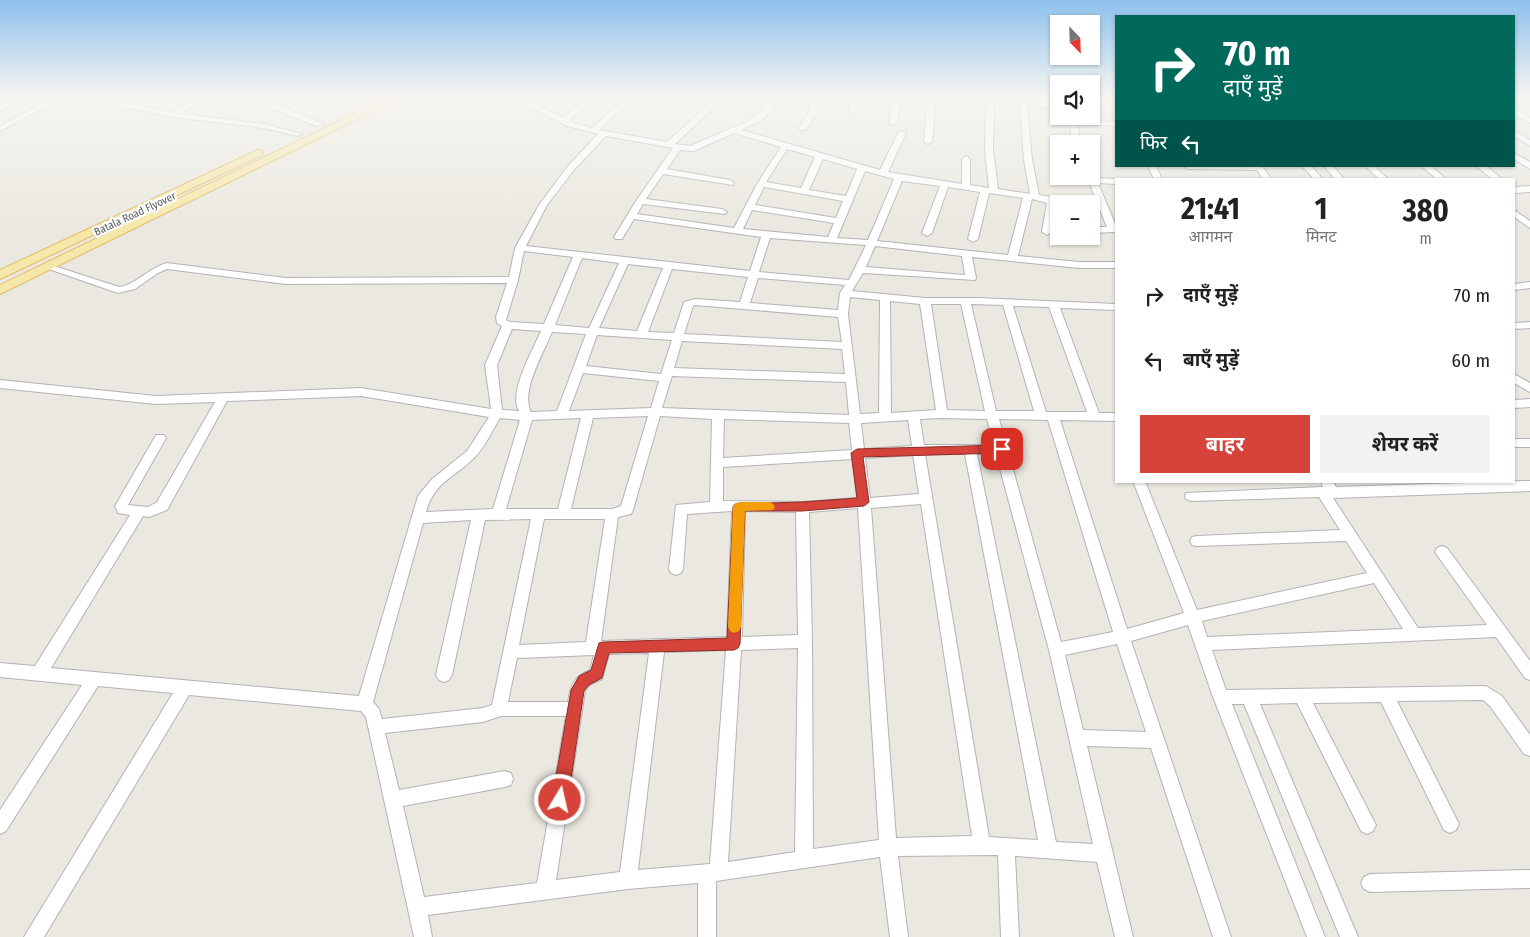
<!DOCTYPE html>
<html lang="hi">
<meta charset="utf-8">
<style>
:root{--surface:#fff;--page:#f2f2f2;--text:#222;--muted:#767676;--accent:#d5433b}
body{margin:0;font-family:"Fira Sans Condensed","Noto Sans Devanagari",sans-serif;background:var(--page);color:var(--text);height:100vh;display:flex;flex-direction:column;font-size:19px;white-space:nowrap}
*{box-sizing:border-box;margin:0}
p{font-size:16px;color:var(--muted)}
.icon{flex:none;width:28px;height:28px;fill:none;stroke:currentColor;stroke-width:2;stroke-linecap:round;stroke-linejoin:round}
.map{position:relative;flex:1;overflow:hidden}
.drawer{position:absolute;left:1115px;top:178px;width:400px;height:305px;display:flex;flex-direction:column;background:var(--surface);border-radius:0px;box-shadow:0 1px 4px #0004}
.drawer>*{flex:none}
.hud{position:absolute;left:1115px;top:15px;width:400px;height:152px;border-radius:0px;box-shadow:0 1px 4px #0004;background:#00695c;color:#fff;overflow:hidden}
.needle{width:32px;rotate:157deg}
.controls{position:absolute;left:1050px;top:15px;display:grid;gap:10px}
.controls a{display:grid;place-items:center;width:50px;height:50px;border-radius:0px;background:var(--surface);box-shadow:0 1px 4px #0004;font-size:25px}
.pin{position:absolute;display:grid;place-items:center;width:42px;height:42px;color:#fff;margin:-21px;border-radius:10px;box-shadow:0 2px 8px #0006}
.me{position:absolute;width:55px;margin:-28px;rotate:9deg;stroke-linejoin:round;filter:drop-shadow(0 0 4px #0008)}
.turn{display:flex;align-items:center;gap:18px;height:105px;padding:0 25px;font-size:22px}
.turn .icon{width:65px;height:65px;stroke-width:2.5}
.turn b{display:block;font-size:35px;line-height:42px}
.then{display:flex;align-items:center;height:48px;padding:0 25px;background:#0003;gap:10px;font-size:19px}
.eta{display:flex;justify-content:space-evenly;align-items:center;height:85px;text-align:center}
.eta b{font-size:30px;font-weight:700;line-height:35px}
.primary-button{display:flex;gap:10px;margin-top:auto;padding:10px 25px}
.primary-button a{flex:1;height:58px;border-radius:0px;background:var(--accent);color:#fff;font-size:20px;font-weight:700;line-height:58px;text-align:center}
.primary-button a+a{background:var(--page);color:var(--text)}
ul{padding:0;list-style:none}
li{display:flex;align-items:center;gap:15px;height:65px;padding:0 25px}
li div{flex:1}
li b{display:block;font-size:19px}
li em{font-style:normal}
.map>svg:first-child{display:block}
.lines{fill:none;stroke-linecap:round;stroke-linejoin:round}
.minor-casing{stroke:#b1b3b6;stroke-width:2}
.major-casing{stroke:#e1bb62;stroke-width:2}
.minor{fill:#fff;fill-rule:evenodd}
.major{fill:#f6e8a9;fill-rule:evenodd}
.route{fill:#d5433b;stroke:#8a2c26}
.slow{fill:#f59e0b}
.labels{text-anchor:middle;dominant-baseline:central;stroke-width:4.5;stroke-linejoin:round;paint-order:stroke}
.far-street-label{font-size:11px;fill:#595c5f;stroke:#fff}
</style>
<div class="map">
<svg width="1530" height="937" viewBox="0 0 1530 937">
<rect width="100%" height="100%" fill="#eae8e0"/>
<g class="lines">
<g class="minor-casing">
<path id="minor" d="M17 97H27L0 111V106Z
M53 97H63L0 131V126Z
M82 97C100 97 117 104 134 105 142 105 149 97 160 97L145 107 172 112 199 97H208L181 114 264 124 302 134 298 136 264 128 173 117 89 100 71 106 67 104Z
M253 97H264L265 98 261 100Z
M277 97H285L278 105 324 124 317 126 271 108 270 103Z
M513 97H523L563 118 587 97H595L569 121 592 128 626 97H634L599 130 667 142 717 97H725L675 144 690 146 746 122 757 115 767 105 739 97H754L771 101 774 97H782L763 119 741 130 880 170 898 133 902 131 906 133 888 172 962 184V159L966 156 970 159V185L989 188 985 149 986 102 943 97H994L1019 101 1020 97H1026L1027 101 1059 104V108L1027 106 1032 160 1039 195 1052 197 1056 203 1052 232 1047 235 1042 232 1047 203 1032 199 1018 256 1079 262H1116V268H1079L972 257 976 278 975 280 863 273 852 291 925 298H978L1116 304V310L1060 308 1099 413H1116V421L1060 420 1127 629 1184 613 1133 481H1145L1197 610 1367 573 1346 541 1197 546 1192 545 1190 541 1192 537 1197 536 1340 530 1319 497 1191 501 1186 499 1185 496 1186 493 1323 487 1321 481H1333L1336 487 1530 481V491L1333 498 1418 628 1487 625 1435 552 1437 548 1442 546 1447 548 1530 661V680L1525 678 1496 637 1212 650 1226 690 1486 686 1502 696 1530 735V756L1524 754 1490 706 1483 700 1397 701 1459 824 1456 830 1450 833 1444 830 1381 702 1313 703 1376 825 1373 831 1367 834 1361 831 1297 703 1260 704 1358 937H1340L1244 704H1232L1325 937H1307L1213 697 1188 625 1131 641 1231 937H1213L1151 748 1087 746 1133 937H1115L1097 862 1015 856 1019 937H1001L998 855 898 856 908 937H890L880 857 716 881V937H698V883L628 889 428 915 432 937H414L366 717 361 711 189 695 44 937H24L173 693 98 686 6 831 0 834V810L82 685 0 677V663L35 666 130 515 118 513 115 506 156 435H164L166 438 128 505 148 507 157 502 215 402 156 404 0 388V380L156 396 361 388 491 409 485 365 502 326 497 323 496 317 507 283 286 284 167 269 158 273 135 289 118 293 43 267 48 264 51 265 119 287C136 285 148 268 167 263L286 278 509 277 515 248 539 205 568 166 598 134 567 126ZM994 103 1020 105 1024 160 1030 194 998 189 993 149ZM734 133 781 147 757 184 734 228 637 214 643 204 725 214 727 212 722 209 646 199 663 174 733 185 734 183 730 180 667 169 680 150 694 151ZM606 136 673 148 636 201 614 237 616 239H622L634 219 761 237 750 271 526 246 547 205 574 170ZM787 149 815 157 801 188 766 182ZM823 159 857 169 846 196 809 190ZM865 171 894 179 868 240 837 238ZM902 181 940 186 922 233 927 236 932 233 948 187 980 192 968 239 973 242 978 239 989 193 1023 198 1008 255 877 241ZM764 187 843 201 836 218 755 205ZM752 210 834 223 828 237 743 229ZM770 238 866 245 849 280 759 272ZM875 246 962 256 965 275 866 267ZM524 251 573 257 544 324 510 322 506 320 518 280ZM582 258 619 263 589 328 555 325ZM628 264 663 268 637 331 599 328ZM672 269 748 277 740 302 695 299 684 302 674 333 648 332ZM758 278 845 285 840 293 838 310 750 303ZM850 297 880 300 879 413 860 414 848 314ZM890 301 920 304 936 410 891 413ZM931 304H961L985 411 947 410ZM971 304 1003 305 1034 411H996ZM695 305 838 317 842 342 684 334 693 306ZM1013 306 1049 307 1087 412H1046ZM512 329 541 331C533 350 508 392 519 411L502 410 497 365ZM552 332 586 334 557 411 531 412C520 392 544 352 552 332ZM597 335 672 340 661 374 586 366ZM682 341 842 349 845 374 674 368ZM583 373 659 381 651 408 569 411ZM672 376 846 382 849 415 662 408ZM361 396 489 417 467 451 432 479 418 496 359 696 51 668 143 516 149 517 167 510 227 401ZM648 416 621 506 612 509H571L593 418ZM660 416 712 419 710 502 676 505 669 569 671 573 676 575 681 573 683 569 687 514 732 511 727 637 601 641 618 517 631 514 633 510ZM500 418 520 420 493 509 426 512C434 482 454 478 474 458 485 447 492 431 500 418ZM581 418 558 509H506L532 420ZM942 418 987 419 994 445H924L920 419ZM724 419 849 423 852 450 723 458ZM999 419 1048 420 1113 632 1061 642ZM908 420 912 446 864 449 861 423ZM925 454H965L1038 840 989 837ZM977 454H996L1049 650 1093 844 1056 842ZM913 455 919 494 870 498 865 458ZM853 459 857 498 802 502 723 501V467ZM921 504 972 836 896 838 871 508ZM858 508 879 840 813 849 812 641 809 512ZM745 511 796 512 798 635 742 637ZM531 519 492 705 483 708 382 719 379 709 373 702 423 523 471 520 436 675 439 680 444 682 449 680 452 675 485 520ZM544 519H605L586 642 519 645ZM1374 583 1403 629 1207 637 1202 621ZM1117 644 1146 732 1083 730 1065 655ZM798 648 795 852 728 862 741 650ZM726 650 710 864 638 870 664 652ZM649 653 620 872 556 880 585 691 589 685 602 679 609 654ZM594 655 590 670C574 677 571 684 568 702H508L517 658ZM501 716H566L537 883 424 897 403 806 505 787 511 785 513 779 511 773 505 771 399 790 385 733 483 722Z
M814 97H822L816 113 806 130H800L799 128 808 113Z
M853 97H861L857 112 853 114 849 112Z
M893 97H901L897 123 893 125 889 123Z
M928 97H936L932 142 928 144 924 142Z
M1530 98V102L1514 103V99Z
M1514 109 1530 118V123L1514 114Z
M1068 116H1076V119L1116 122V126L1077 124 1081 144H1073Z
M1514 131 1530 140V146L1514 136Z
M1514 153 1530 162V169L1514 159Z
M1148 166H1156L1162 179H1154Z
M1184 166H1262L1271 179H1263L1257 170 1188 169Z
M1302 166H1311L1323 179H1314Z
M1324 166H1333L1344 179H1335Z
M1365 166H1374L1388 179H1379Z
M1421 166H1431L1445 178 1437 179Z
M1476 166H1486L1501 178 1492 179Z
M1091 173 1096 178 1117 179 1116 184 1098 183 1116 226V232L1091 233V227H1107L1088 180 1087 176H1091Z
M1530 186V192L1514 193V187Z
M1514 210 1530 221V228L1514 217Z
M1530 282V288L1514 290V284Z
M1530 322V328L1514 329V323Z
M1514 374 1530 383V392L1514 383Z
M1530 399V407L1514 408V400Z
M1514 439H1530V447H1514Z
M1530 870V888L1370 892 1364 889 1361 883 1364 877 1370 874Z"/>
</g>
<g class="major-casing">
<path id="major" d="M389 97H403L0 294V285Z
M258 150 262 151 263 153 262 155 0 279V270Z"/>
</g>
<use href="#minor" class="minor"/>
<use href="#major" class="major"/>
</g>
<linearGradient id="sky" x2="0" y2="1"><stop stop-color="#8dc1ed"/><stop offset="0.42" stop-color="#f6f5f1"/><stop offset="1" stop-color="#f6f5f1" stop-opacity="0"/></linearGradient>
<rect width="1530" height="229" fill="url(#sky)"/>
<path class="route" d="M1002 445 1007 449 1002 453 863 457 869 502 864 506 802 511H745L740 644 738 648 734 650 609 653 602 678 589 685 584 691 568 800 565 805 560 807 554 805 552 800 571 690 579 676 591 670 599 643 603 642 727 638 733 507 735 504 802 502 857 498 851 453 857 449Z"/>
<path class="slow" d="M739 502H769L773 504 775 507 773 510 745 511 741 627 739 631 734 633 730 631 728 627 733 507 735 504Z"/>
<g class="labels">
<g class="far-street-label">
<text transform="translate(135 214) rotate(-25)">Batala Road Flyover</text>
</g>
</g>
</svg>
<div class="controls">
<a><svg class="needle" viewBox="-14 -14 28 28"><path d="M0-13l5 13h-10z" fill="#e53935"/><path d="M0 13l5-13h-10z" fill="#767676"/></svg></a>
<a><svg class="icon" aria-label="sound" viewBox="0 0 24 24"><path d="M4 9h4l5-4v14l-5-4H4zM17 9q2 3 0 6"/></svg></a>
<a>+</a>
<a>−</a>
</div>
<div class="pin" style="left:1002px;top:449px;background:#d93025"><svg class="icon" aria-label="arrive" viewBox="0 0 24 24"><path d="M6 21V4h12l-3 4 3 4H6"/></svg></div>
<svg class="me" style="left:560px;top:800px" viewBox="-20 -20 40 40"><circle r="17" fill="#d5433b" stroke="#fff" stroke-width="3"/><path d="M0-11L8 9 0 5-8 9z" fill="#fff"/></svg>
<div class="hud">
<div class="turn"><svg class="icon" aria-label="right" viewBox="0 0 24 24"><path d="M7 20v-9h11M14 6l5 5-5 5"/></svg><div><b>70 m</b>दाएँ मुड़ें</div></div>
<div class="then">फिर<svg class="icon" aria-label="left" viewBox="0 0 24 24"><path d="M17 20v-9H6M10 6l-5 5 5 5"/></svg></div>
</div>
<section class="drawer">
<div class="eta">
<div><b>21:41</b><p>आगमन</p></div>
<div><b>1</b><p>मिनट</p></div>
<div><b>380</b><p>m</p></div>
</div>
<ul>
<li><svg class="icon" aria-label="right" viewBox="0 0 24 24"><path d="M7 20v-9h11M14 6l5 5-5 5"/></svg><div><b>दाएँ मुड़ें</b></div><em>70 m</em></li>
<li><svg class="icon" aria-label="left" viewBox="0 0 24 24"><path d="M17 20v-9H6M10 6l-5 5 5 5"/></svg><div><b>बाएँ मुड़ें</b></div><em>60 m</em></li>
</ul>
<div class="primary-button"><a>बाहर</a><a>शेयर करें</a></div>
</section>
</div>
